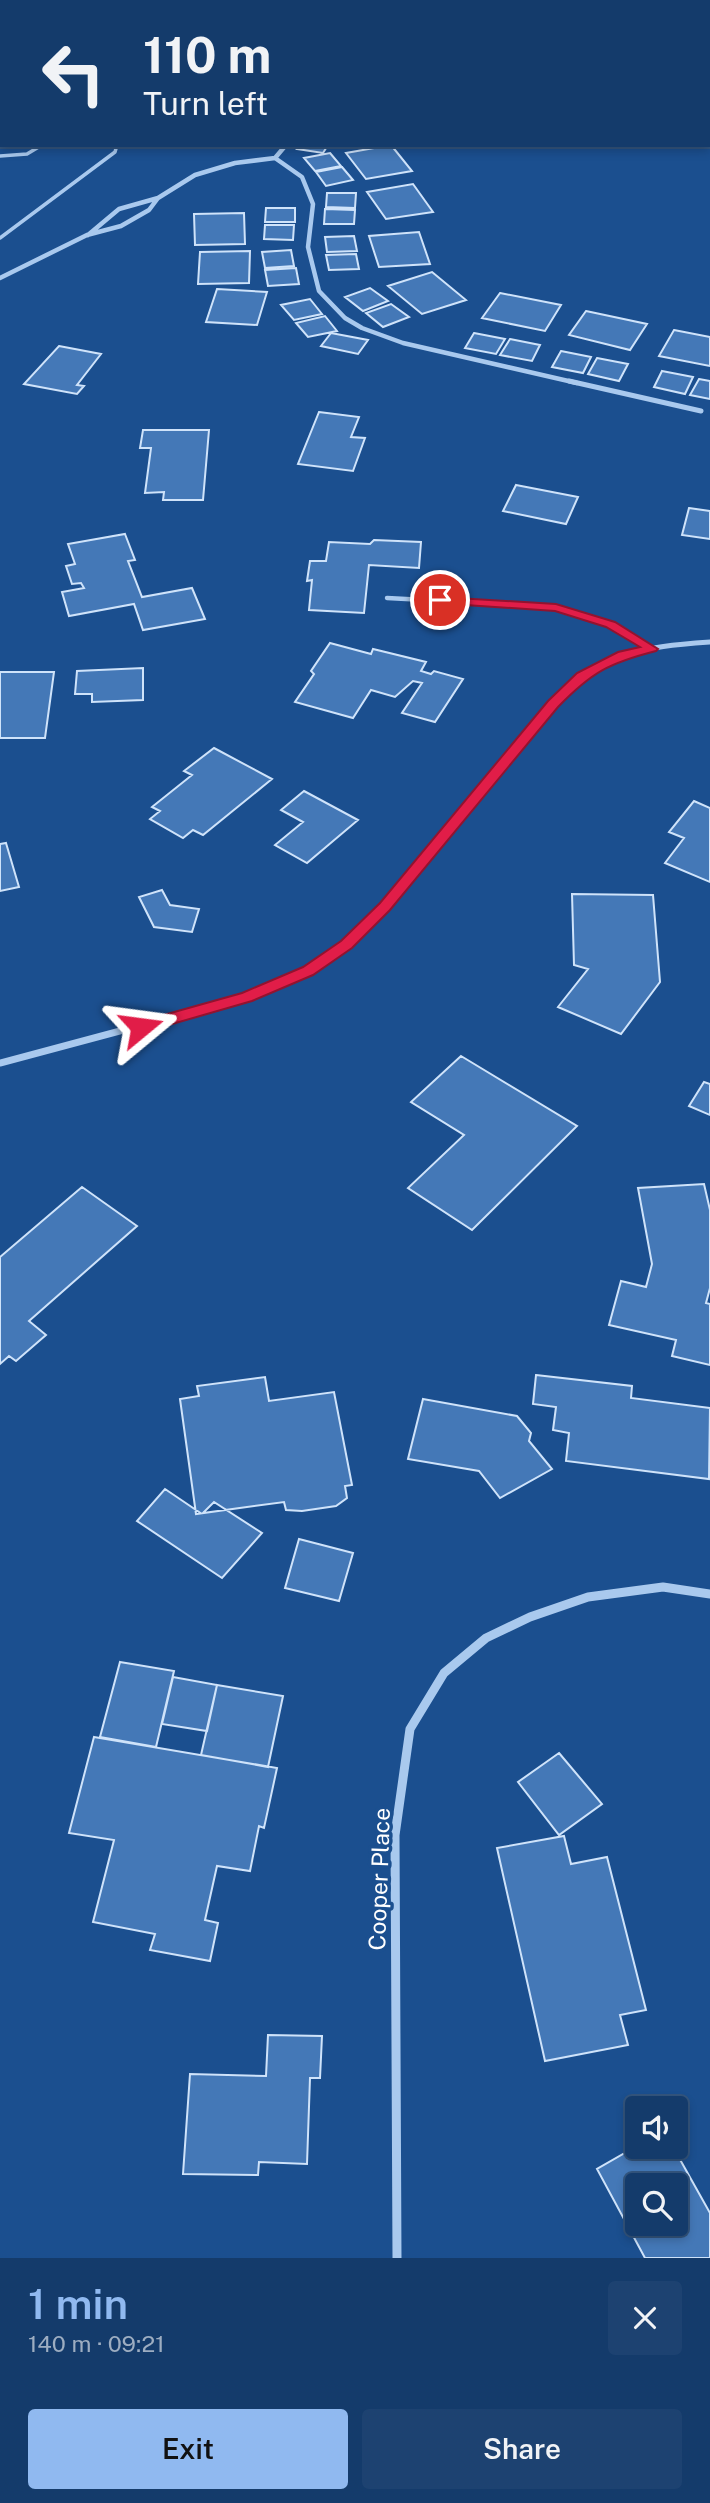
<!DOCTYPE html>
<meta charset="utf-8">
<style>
:root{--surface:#143b6b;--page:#1d4271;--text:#f1f3f6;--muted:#9dadc1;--line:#33557e;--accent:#90b9f0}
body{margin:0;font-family:"Public Sans",sans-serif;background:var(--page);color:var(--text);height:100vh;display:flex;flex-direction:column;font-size:26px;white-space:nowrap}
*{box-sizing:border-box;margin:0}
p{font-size:23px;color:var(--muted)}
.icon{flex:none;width:38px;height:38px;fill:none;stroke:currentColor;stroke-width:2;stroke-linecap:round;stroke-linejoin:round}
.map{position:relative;height:2258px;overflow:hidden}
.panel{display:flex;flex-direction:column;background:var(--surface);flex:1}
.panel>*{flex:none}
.banner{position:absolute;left:0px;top:0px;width:710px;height:147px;box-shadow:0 4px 10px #0003,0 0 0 2px var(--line);background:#143b6b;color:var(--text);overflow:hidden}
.fabs{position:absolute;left:625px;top:2096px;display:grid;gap:14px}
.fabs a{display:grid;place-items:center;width:63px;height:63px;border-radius:7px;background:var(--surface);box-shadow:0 4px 10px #0003,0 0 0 2px var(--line);font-size:35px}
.pin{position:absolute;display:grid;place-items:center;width:60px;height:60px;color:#fff;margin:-30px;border:4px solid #fff;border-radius:50%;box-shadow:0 2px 7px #0007}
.me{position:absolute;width:77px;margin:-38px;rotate:74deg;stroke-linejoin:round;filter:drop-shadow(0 0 5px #0008)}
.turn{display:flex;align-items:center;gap:24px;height:147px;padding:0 28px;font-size:32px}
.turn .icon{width:91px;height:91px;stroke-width:2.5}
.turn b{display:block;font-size:49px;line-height:60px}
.round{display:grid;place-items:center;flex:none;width:74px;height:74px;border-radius:7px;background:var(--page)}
.headline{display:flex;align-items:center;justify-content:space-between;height:119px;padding:0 28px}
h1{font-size:42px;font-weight:600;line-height:52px;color:var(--accent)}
.button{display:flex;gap:14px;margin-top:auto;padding:14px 28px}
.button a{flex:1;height:80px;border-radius:7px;background:var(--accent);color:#111;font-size:28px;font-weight:600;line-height:80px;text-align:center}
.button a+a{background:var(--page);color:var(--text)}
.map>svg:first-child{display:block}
.building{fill:#4478b7;stroke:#cfe3fa;stroke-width:2;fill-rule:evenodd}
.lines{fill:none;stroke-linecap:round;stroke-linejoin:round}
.lane-far1{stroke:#a9c9ee;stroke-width:3.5}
.lane{stroke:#a9c9ee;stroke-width:4.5}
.street-far3{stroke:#a9c9ee;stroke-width:4.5}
.street-far2{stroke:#a9c9ee;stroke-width:5}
.street-far1{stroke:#a9c9ee;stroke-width:7}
.street{stroke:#a9c9ee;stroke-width:9}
.route{fill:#e11d48;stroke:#92132f;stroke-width:2}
.labels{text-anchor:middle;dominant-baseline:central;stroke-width:7;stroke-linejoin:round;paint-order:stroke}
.near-street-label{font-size:23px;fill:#fff;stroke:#1b4f8f}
</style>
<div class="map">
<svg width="710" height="2258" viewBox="0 0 710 2258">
<rect width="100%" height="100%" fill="#1b4f8f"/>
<path class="building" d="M300 145H328L323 153 297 149Z
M391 145 412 171 366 179 346 153Z
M330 153 341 166 315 171 304 158Z
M342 167 353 180 326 186 316 172Z
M413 184 433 212 386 219 367 192Z
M327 193H356L355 208 326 207Z
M266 208H295V222H265Z
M325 209 355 210 354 224H324Z
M244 213 245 244 195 245 194 214Z
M265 225H294L293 240 264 239Z
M419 232 430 264 379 267 369 236Z
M354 236 357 251 327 252 325 237Z
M291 250 294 266 265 268 262 252Z
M250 251 249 283 198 284 200 252Z
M356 254 359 269 329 270 326 255Z
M296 268 299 284 268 286 265 270Z
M432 272 466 300 422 314 388 286Z
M370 288 388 301 363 311 345 297Z
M217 289 267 292 257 325 206 322Z
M500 293 561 305 545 331 482 318Z
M310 299 322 314 294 320 281 305Z
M391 304 409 317 383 327 366 313Z
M586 311 647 324 630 350 569 335Z
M325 316 337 331 308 337 296 323Z
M674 330 710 337V366L659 356Z
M331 333 368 340 358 354 321 346Z
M474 333 505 339 496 354 465 348Z
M510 339 540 345 532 361 500 355Z
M59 346 101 354 77 385 84 386 77 394 24 384Z
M561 351 591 357 583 373 552 367Z
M597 358 628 364 619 381 588 374Z
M662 371 693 377 685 394 654 387Z
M699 379 710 381V399L690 395Z
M319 412 359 417 351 437 365 438 353 471 298 464Z
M143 430H209L203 500H163L164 492 145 493 151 448H140Z
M516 485 578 497 566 524 503 511Z
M689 508 710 511V539L682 535Z
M125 534 135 560 128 561 142 597 192 588 205 619 143 630 134 604 69 616 62 592 84 588 81 583 72 584 66 566 75 564 68 544Z
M374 540 421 542 419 568 369 565 364 613 309 610 312 580 307 581 310 561H326L329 542 370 544Z
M330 643 371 654 373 649 426 662 421 671 431 674 434 671 463 679 435 722 402 713 422 683 413 681 395 697 371 690 353 718 295 702 314 674 311 671Z
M143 668V700L92 702V694H75L77 671Z
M0 672H54L45 738H0Z
M214 748 272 779 203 835 193 830 183 838 150 819 160 811 152 807 192 775 184 771Z
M304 791 358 820 307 863 275 845 303 822 281 810Z
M694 801 710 808V882L665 863 684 838 669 832Z
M6 843 19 887 0 891V844Z
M162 890 170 905 199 909 192 932 154 927 139 897Z
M572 894 653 895 660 982 621 1034 558 1007 588 969 574 965Z
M461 1056 577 1126 472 1230 408 1188 464 1135 411 1102Z
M704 1082 710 1084V1115L689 1106Z
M704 1184 710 1210V1288L706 1303 710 1304V1365L672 1356 676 1340 609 1325 621 1281 646 1287 652 1264 638 1188Z
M82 1187 137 1226 29 1321 46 1335 16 1361 9 1356 0 1364V1257Z
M536 1375 632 1386 631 1398 710 1408 709 1479 566 1461 569 1433 553 1430 556 1407 533 1404Z
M265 1377 269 1401 334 1392 352 1485 345 1486 347 1498 336 1506 302 1511 286 1510 284 1502 196 1514 180 1399 199 1396 197 1386Z
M423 1399 517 1416 531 1433 529 1441 552 1469 500 1498 479 1471 408 1459Z
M165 1489 202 1514 214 1502 262 1533 222 1578 137 1521Z
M299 1539 353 1553 339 1601 285 1588Z
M120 1662 174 1671 156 1747 100 1737Z
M173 1677 217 1685 207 1731 162 1724Z
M217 1685 283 1696 268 1767 201 1755Z
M94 1737 277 1768 264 1828 259 1826 250 1871 217 1866 205 1920 218 1923 210 1961 150 1950 155 1934 93 1922 114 1840 69 1833Z
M559 1753 602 1804 559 1835 518 1782Z
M564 1836 571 1864 607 1857 646 2010 620 2015 628 2045 545 2061 497 1848Z
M268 2035 322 2036 320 2078H310L307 2164 259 2162 258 2175 183 2174 190 2074 266 2076Z
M637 2146 673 2147 710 2213V2258H645L597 2169ZM637 2186H676V2224H637Z"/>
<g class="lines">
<path class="lane-far1" d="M0 156 27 154 42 145
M0 238 115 152 117 145"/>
<path class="lane" d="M387 598 556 607 611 624 651 649"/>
<path class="street-far3" d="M275 158 302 177 313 204 308 247 319 291 345 318 362 328 403 343 577 383
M275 158 286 145
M88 235 119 209 158 198
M0 278 87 235 121 226 149 210 158 198 195 175 235 163 275 158"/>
<path class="street-far2" d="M569 381 701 411
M418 867 553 704C603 652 641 647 710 642"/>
<path class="street-far1" d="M0 1063 247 997 308 971 346 944 385 906 419 865"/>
<path class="street" d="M397 2258 395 1835 410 1729 444 1673 486 1638 530 1617 588 1597 663 1587 710 1594"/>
</g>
<path class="route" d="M440 597 556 604 615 622 658 649 656 651C609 663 592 672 558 707L390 910 352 948 313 975 252 1001 141 1033 135 1031 133 1027 135 1023 242 993 303 967 341 941 380 903 548 701 577 673 618 652 640 647 606 627 555 611 435 603 434 600Z"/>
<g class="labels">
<g class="near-street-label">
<text transform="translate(379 1879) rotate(-88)">Cooper Place</text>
</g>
</g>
</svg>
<div class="fabs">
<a><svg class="icon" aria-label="sound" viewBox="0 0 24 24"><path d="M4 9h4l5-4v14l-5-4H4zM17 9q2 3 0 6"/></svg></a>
<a><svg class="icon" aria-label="search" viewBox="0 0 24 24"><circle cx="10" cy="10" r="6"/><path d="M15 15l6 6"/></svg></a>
</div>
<div class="pin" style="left:440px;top:600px;background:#d93025"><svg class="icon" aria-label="arrive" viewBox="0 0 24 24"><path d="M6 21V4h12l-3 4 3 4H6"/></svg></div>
<svg class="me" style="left:141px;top:1027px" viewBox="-20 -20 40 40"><path d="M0-17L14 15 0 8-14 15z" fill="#e11d48" stroke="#fff" stroke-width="4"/></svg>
<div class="banner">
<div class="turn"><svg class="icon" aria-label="left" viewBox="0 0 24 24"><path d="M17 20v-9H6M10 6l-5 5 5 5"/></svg><div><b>110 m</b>Turn left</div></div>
</div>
</div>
<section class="panel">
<div class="headline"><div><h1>1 min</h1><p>140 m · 09:21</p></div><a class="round"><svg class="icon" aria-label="close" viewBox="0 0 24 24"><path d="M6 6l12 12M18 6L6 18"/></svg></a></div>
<div class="button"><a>Exit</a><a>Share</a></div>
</section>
